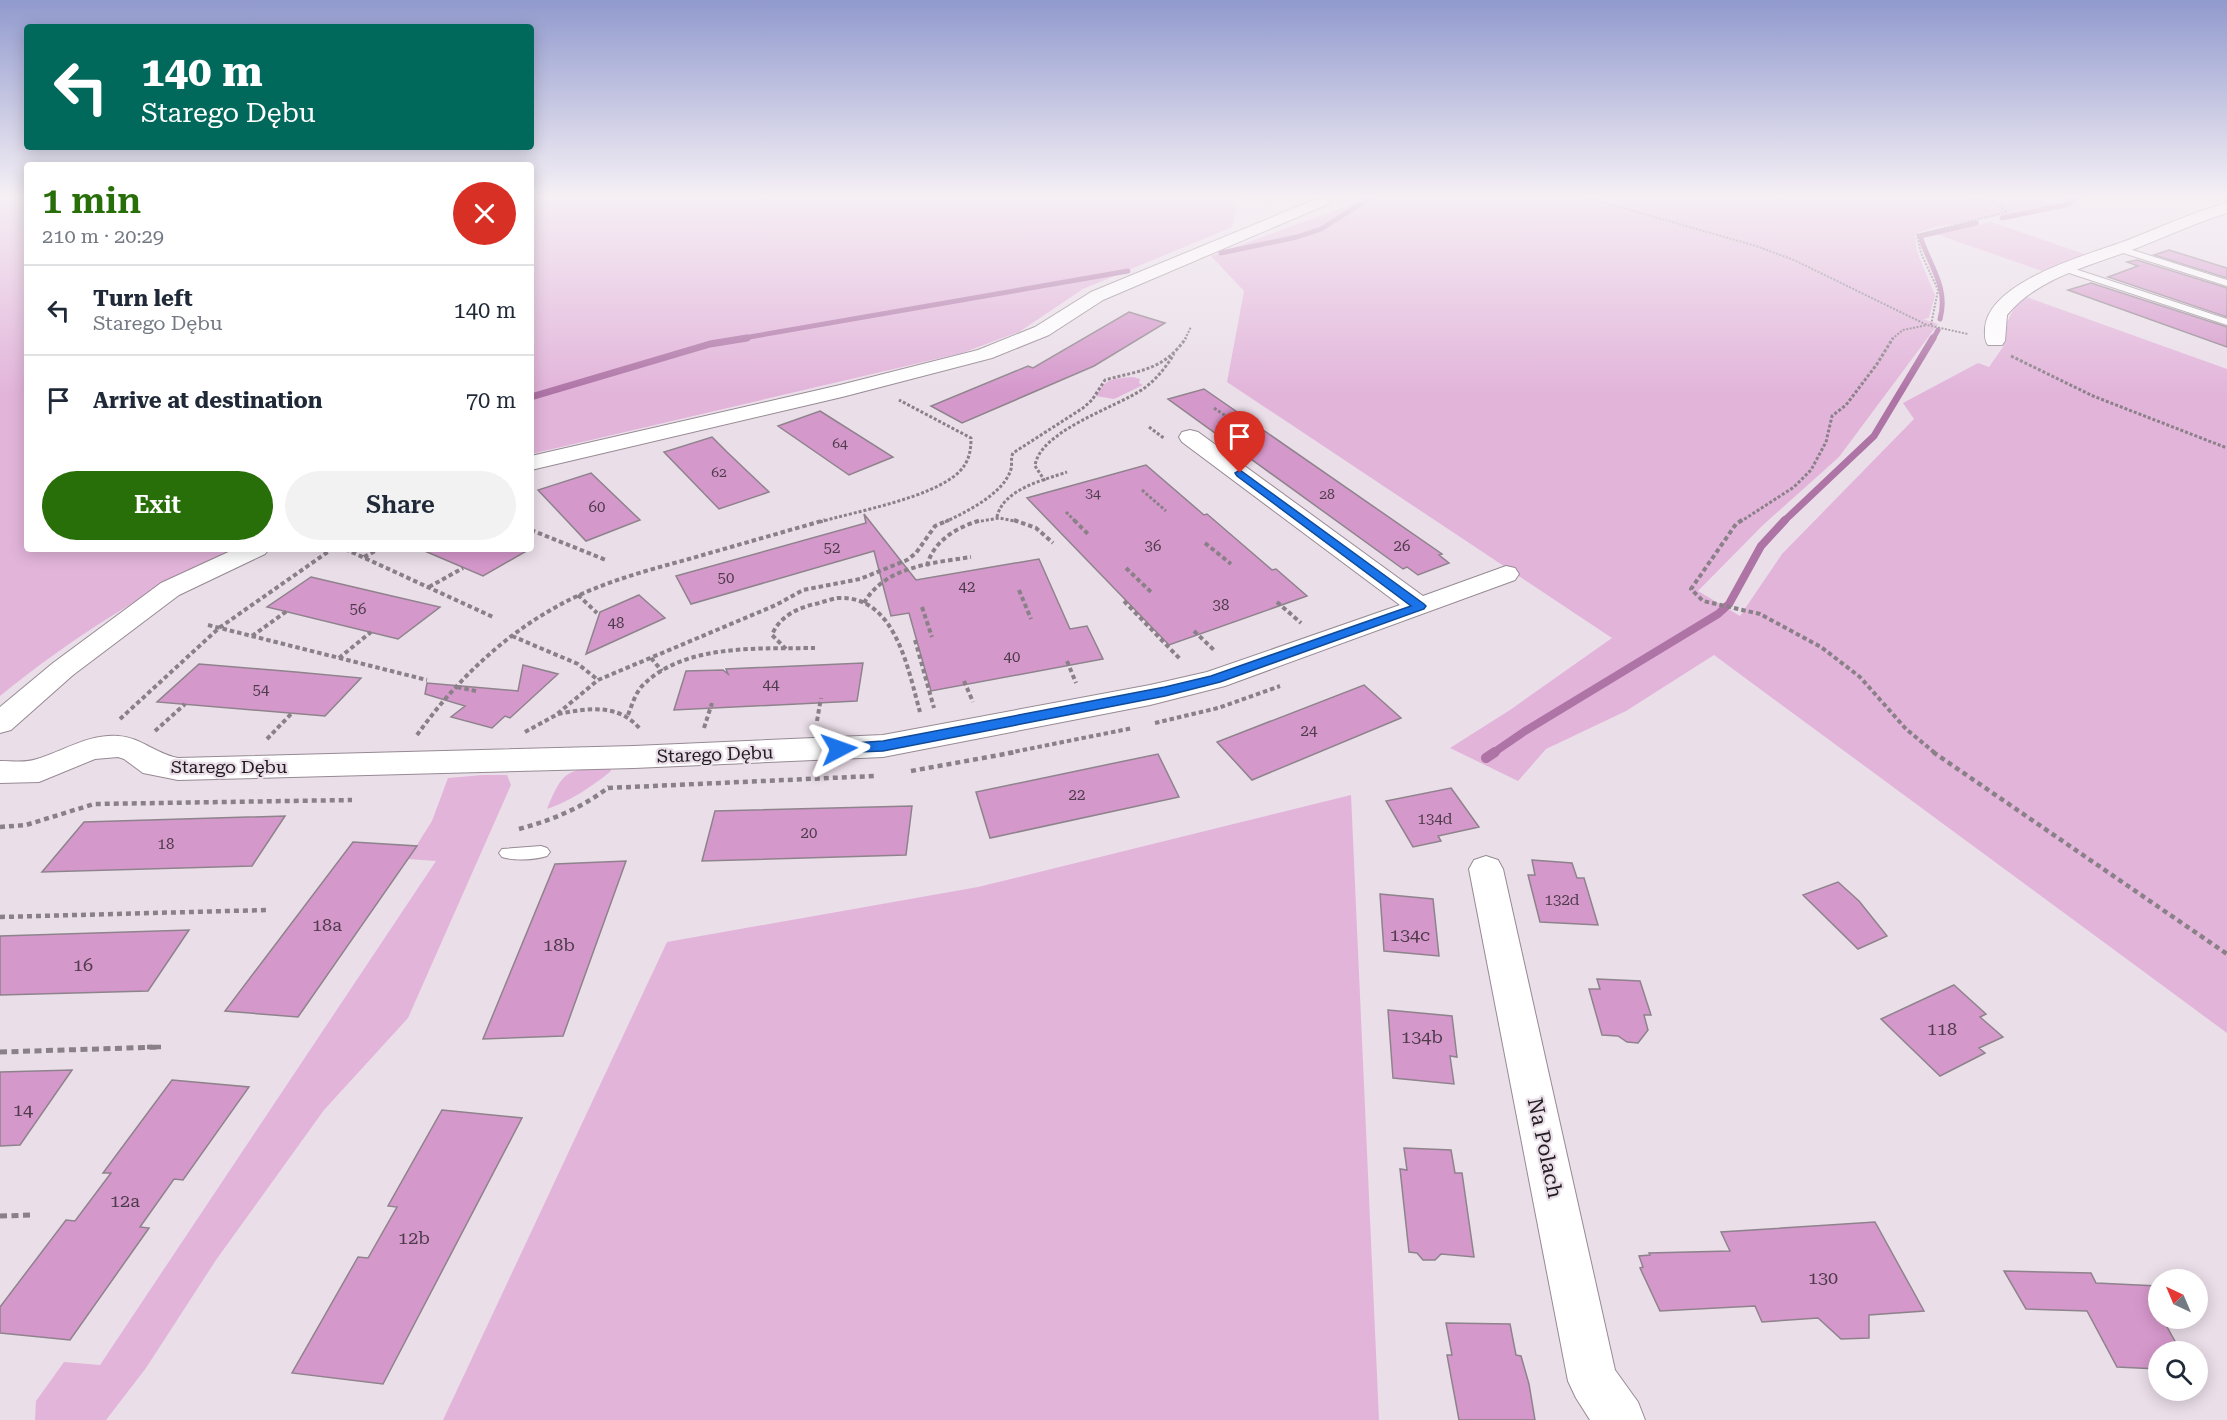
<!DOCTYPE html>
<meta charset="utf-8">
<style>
:root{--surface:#fff;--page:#f2f2f3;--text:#1f2937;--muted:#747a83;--line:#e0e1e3;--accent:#286e09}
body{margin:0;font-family:"Roboto Serif",serif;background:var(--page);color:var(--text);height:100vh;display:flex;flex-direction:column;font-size:22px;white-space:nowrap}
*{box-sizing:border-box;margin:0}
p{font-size:20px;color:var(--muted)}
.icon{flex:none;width:33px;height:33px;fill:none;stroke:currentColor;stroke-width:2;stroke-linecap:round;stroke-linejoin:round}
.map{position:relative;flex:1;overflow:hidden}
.drawer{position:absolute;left:24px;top:162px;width:510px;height:390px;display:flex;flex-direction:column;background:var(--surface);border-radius:6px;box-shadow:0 3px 15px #0003}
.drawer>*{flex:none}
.top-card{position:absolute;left:24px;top:24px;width:510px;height:126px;border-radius:6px;box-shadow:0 3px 15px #0003;background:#00695c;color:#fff;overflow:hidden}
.needle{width:39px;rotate:316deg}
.fabs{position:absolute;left:2148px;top:1269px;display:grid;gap:12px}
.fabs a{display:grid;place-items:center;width:60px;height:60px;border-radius:50%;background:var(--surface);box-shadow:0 3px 15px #0003;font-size:30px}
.pin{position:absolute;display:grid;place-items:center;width:51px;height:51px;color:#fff;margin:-62px -26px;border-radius:50% 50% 50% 0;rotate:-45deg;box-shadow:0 0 6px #0007}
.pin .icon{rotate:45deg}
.me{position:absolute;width:66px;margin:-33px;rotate:86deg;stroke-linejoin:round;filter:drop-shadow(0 0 4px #0008)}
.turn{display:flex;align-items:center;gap:21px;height:126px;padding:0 18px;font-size:27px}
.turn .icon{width:78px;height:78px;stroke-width:2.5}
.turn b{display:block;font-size:42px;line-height:51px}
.round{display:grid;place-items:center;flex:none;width:63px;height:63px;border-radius:32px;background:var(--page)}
.summary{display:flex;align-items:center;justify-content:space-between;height:102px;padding:0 18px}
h1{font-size:36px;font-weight:600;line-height:45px;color:var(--accent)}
.cta{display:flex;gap:12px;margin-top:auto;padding:12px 18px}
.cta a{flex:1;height:69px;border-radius:36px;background:var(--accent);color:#fff;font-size:24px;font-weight:600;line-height:69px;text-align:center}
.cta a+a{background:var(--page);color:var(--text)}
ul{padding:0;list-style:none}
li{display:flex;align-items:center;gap:18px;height:90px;padding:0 18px;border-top:2px solid var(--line)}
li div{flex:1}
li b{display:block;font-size:22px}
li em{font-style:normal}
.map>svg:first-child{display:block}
.green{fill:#e2b4da}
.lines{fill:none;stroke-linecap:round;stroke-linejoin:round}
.stream-far3{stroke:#ae74a6;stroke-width:5}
.stream-far2{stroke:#ae74a6;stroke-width:7}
.stream-far1{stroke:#ae74a6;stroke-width:8}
.stream{stroke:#ae74a6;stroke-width:10}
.building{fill:#d598cb;stroke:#8e838c;stroke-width:1.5}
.lane-casing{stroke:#968a93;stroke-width:2}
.street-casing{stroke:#968a93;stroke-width:2}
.path-far4{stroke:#8a8188;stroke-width:2;stroke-dasharray:2 1.5;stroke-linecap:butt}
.path-far3{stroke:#8a8188;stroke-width:3;stroke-dasharray:3 2;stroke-linecap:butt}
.path-far2{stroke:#8a8188;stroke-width:4;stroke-dasharray:4.5 3;stroke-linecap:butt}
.path-far1{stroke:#8a8188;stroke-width:4.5;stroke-dasharray:5 4;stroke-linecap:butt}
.path{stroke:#8a8188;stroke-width:5;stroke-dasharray:7 4.5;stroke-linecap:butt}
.lane{fill:#fff;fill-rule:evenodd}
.street{fill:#fff;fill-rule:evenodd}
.route{fill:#1a73e8;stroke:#114b97;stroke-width:1.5}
.labels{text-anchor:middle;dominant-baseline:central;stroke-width:4.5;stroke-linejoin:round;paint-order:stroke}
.far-number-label{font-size:14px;fill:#4e3b4b}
.number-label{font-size:15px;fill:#4e3b4b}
.street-label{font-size:18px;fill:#211c20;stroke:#eadee8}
.near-number-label{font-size:18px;fill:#4e3b4b}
.near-street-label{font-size:21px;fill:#211c20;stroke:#eadee8}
</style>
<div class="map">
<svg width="2227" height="1420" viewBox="0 0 2227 1420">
<rect width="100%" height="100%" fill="#eadee8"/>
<path class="green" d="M0 195H27V549H233C150 589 71 638 0 696Z
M531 195H1254L1239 199 1232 227 1083 289 1019 332 962 353 531 454Z
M1367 195H2082L2065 204 1932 228 1915 234 1917 252 1935 295 1929 318 1923 319 1938 324 1839 457 1762 526 1698 591 1740 616 1782 554 1914 419 1903 403 1978 363 1989 367 2003 347V330L2021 295 2227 369V1033L1714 655 1626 711 1546 749 1518 781 1450 748 1510 710 1612 638 1227 382 1244 291 1211 256 1347 206Z
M1991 222 2087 255 2045 272 1936 234Z
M1133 377 1140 379 1139 383 1143 385 1114 399 1096 396C1106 377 1114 379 1133 377Z
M609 767 611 771C590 788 572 800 547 809 563 771 566 769 609 767Z
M483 775H507L511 785 408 1018 324 1110 216 1260 146 1368 106 1420H35L36 1401 64 1362 100 1365 436 861 408 859 432 821 448 778Z
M1351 795 1379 1420H443L667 942 978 887Z"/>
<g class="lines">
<path class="stream-far3" d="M2002 218 2065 205 2083 195
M1221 253 1297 237 1321 229 1375 195
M1940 319C1949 287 1929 265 1920 236L1976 223
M738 339 1128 271
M1933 339 1938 330"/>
<path class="stream-far2" d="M531 397 710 344 747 338
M1783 522 1874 436 1933 338"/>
<path class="stream-far1" d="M1493 753 1525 731 1718 614 1729 604 1761 546 1785 520"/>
<path class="stream" d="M1486 758 1495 752"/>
</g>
<path class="building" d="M2169 250 2227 268V278L2154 255Z
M2137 260 2227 288V317L2108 277 2138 266 2127 262Z
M2091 283 2227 327V347L2068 290Z
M1129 312 1165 323 1094 366 962 423 931 406 1028 366 1033 368Z
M1204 389 1442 554 1439 555 1449 563 1418 575 1407 567 1403 569 1168 399Z
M820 411 893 457 849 475 778 426Z
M712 437 727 452 769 492 719 509 664 452Z
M1146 465 1204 515 1207 514 1272 570 1276 569 1307 596 1169 645 1027 498Z
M591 473 640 520 586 541 538 490Z
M864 514 916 580 1039 559 1070 629 1087 626 1103 659 931 691 909 613 891 616 874 551 691 604 676 576 866 523Z
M420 549H530L483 576Z
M311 577 392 596 440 607 398 639 267 607Z
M639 595 665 618 586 654 600 612Z
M863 663 857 701 674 710 686 671 723 670 728 674 726 669Z
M199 664 296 672 361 678 325 716 157 702Z
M523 665 558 674 510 718 505 716 492 728 451 717 465 706 425 694 427 683 518 691Z
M1364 685 1401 718 1252 780 1217 742Z
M1158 754 1179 797 990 838 976 792Z
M1451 788 1479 827 1438 836 1441 841 1413 847 1386 801Z
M912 806 906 855 702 861 715 811Z
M285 816 252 866 42 872 84 822Z
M353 842 417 846 298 1017 225 1011Z
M1532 860 1572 863 1577 878H1584L1598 925 1540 922 1528 875H1535Z
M626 861 563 1036 483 1039 555 864Z
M1838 882 1859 901 1887 936 1858 949 1803 895Z
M1380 894 1433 899 1439 956 1384 951Z
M189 930 148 991 0 995V936Z
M1597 979 1640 981 1651 1015H1644L1648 1030 1638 1043 1627 1042 1618 1036 1602 1035 1589 989H1600Z
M1954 985 1986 1014 1980 1017 2003 1037 1979 1048 1985 1053 1940 1076 1881 1019Z
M1388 1010 1452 1016 1457 1057 1450 1056 1454 1084 1393 1078Z
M72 1070 20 1145 0 1146V1072Z
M172 1080 249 1087 183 1180 174 1179 140 1227 149 1228 70 1340 0 1333V1307L66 1220 75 1221 111 1173H103Z
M442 1110 522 1118 383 1384 292 1373 358 1257 368 1258 397 1207 388 1206Z
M1404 1148 1451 1150 1455 1173H1462L1474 1257 1441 1254 1435 1260H1423L1417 1253 1409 1252 1400 1169 1407 1170Z
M1875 1222 1924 1311 1869 1315V1338L1841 1339 1818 1318 1762 1322 1755 1306 1660 1311 1640 1268 1643 1267 1639 1256 1650 1255 1649 1253 1730 1251 1721 1232Z
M2004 1271 2091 1273 2096 1283 2158 1286V1318H2162L2181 1352H2158V1369L2117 1367 2087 1311 2026 1309Z
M1446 1323 1510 1324 1516 1355 1521 1356 1529 1384 1535 1420H1459L1447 1355H1452Z"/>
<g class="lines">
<g class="lane-casing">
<path id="lane" d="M2120 246 2227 280V286L2117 251 2116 249Z
M2063 267H2069L2227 319V325L2063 271Z
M541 846 547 848 550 852 547 856C534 860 515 861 502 857L499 853 502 849Z"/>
</g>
<g class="street-casing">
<path id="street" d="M1321 197 1329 202 1326 205 1103 300 1049 335 992 358 842 397 531 470V456L840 385 978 350 1035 327 1091 292Z
M2227 203V213C2196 223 2167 236 2137 248 2093 265 2038 277 2007 315L2005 341 2002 345H1988C1984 340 1985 334 1985 328 1989 280 2091 254 2128 240 2161 227 2193 212 2227 203Z
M1190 430 1198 432 1423 596 1506 566 1515 568 1519 574 1515 580 1225 686 1150 705 883 757 634 768 178 780 143 773 124 759 118 757 95 759 39 782 0 783V761C12 761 26 763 37 759 64 751 88 734 118 736 140 737 156 754 178 758L634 746 883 735 1150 685 1207 672 1400 605 1182 442 1179 437 1182 432Z
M235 549H269L265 554 179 595 73 675 11 730 0 733V707L53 663 161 583Z
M1486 856 1498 860 1503 869 1615 1370 1638 1402 1645 1420H1590L1576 1398 1568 1381 1469 869 1474 860Z"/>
</g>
<path class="path-far4" d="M1578 195 1756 246 1794 260 1927 325 1968 334
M1931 325 1938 290 1921 253 1917 235 2007 212 1996 203 1952 195
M1185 339 1191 327
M1892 339 1903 330 1927 325"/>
<path class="path-far3" d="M2011 356 2093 396 2227 448
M1214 408 1236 423
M1149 427 1165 439
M1045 481 1035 466C1039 431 1117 407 1143 389 1156 380 1166 367 1174 354
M1142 490 1166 511
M1066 512 1076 522
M997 517C1003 489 1044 480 1067 472
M820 522C857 511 932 498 959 472 969 462 971 451 971 438L899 400
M945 522C966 512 1001 495 1010 472 1013 466 1010 459 1013 453L1083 408 1092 400 1105 380C1140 370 1163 371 1186 338
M976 522 999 518 1020 522
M1740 522 1794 487 1811 470 1826 442 1832 416 1846 405 1877 364 1893 338"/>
<path class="path-far2" d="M1014 520 1036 528 1053 543
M1074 520 1088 534
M1742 520 1736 524 1691 589 1703 601 1760 614 1821 647 1860 677 1906 729 1935 753
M531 530 606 560
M1205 543 1231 564
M345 549 493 617
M364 557 379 549
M927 566C933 541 957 527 981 520
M1126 568 1151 592
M429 587 463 568
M1019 590 1031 619
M578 595 597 613
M1124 601 1181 660
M1277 602 1301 623
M864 603C885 566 933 563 971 557
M922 607 932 637
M208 625 427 680
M1194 631 1215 651
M252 636 287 611
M512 636 578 664 598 680
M915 640 934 708
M786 649 772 635C779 617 797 608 815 604 823 602 831 599 838 598 896 595 908 670 920 712
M339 658 371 632
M651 658 662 671
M1067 661 1076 683
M964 681 973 702
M457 687 476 691
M558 714C589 708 619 703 641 730
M628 715C632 705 635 694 642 686 684 643 760 649 815 648
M120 719 219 628 332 549
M817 721 821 698
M1155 723 1218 708 1280 686
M704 728 712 703
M155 731 185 704
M525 732 556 715 598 680 776 605 803 590 860 579 907 560 916 553 935 526 949 520
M417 735C452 686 497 641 549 611 592 585 641 572 689 559 734 546 780 533 825 520
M267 739 292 713
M1008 753 1133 728"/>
<path class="path-far1" d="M1933 752 2227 954
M911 771 1016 752
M608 788 874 776
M0 827 26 825 94 804 352 800
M519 829C552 820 582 808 609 787
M0 917 267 910
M147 1047H161"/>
<path class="path" d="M0 1052 161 1047
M0 1216 31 1215"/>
<use href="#lane" class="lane"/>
<use href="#street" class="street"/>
</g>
<linearGradient id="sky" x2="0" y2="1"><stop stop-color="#919ace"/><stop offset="0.5" stop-color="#f6f0f5"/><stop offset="1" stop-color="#f6f0f5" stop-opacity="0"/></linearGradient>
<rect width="2227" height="393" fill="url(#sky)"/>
<path class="route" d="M1240 470 1424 604 1426 606 1424 609 1220 682 1165 696 883 751 834 753 832 749 839 744 883 741 1165 687 1211 676 1411 606 1237 476 1235 473Z"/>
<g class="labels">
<g class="far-number-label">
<text x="840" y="443">64</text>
<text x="719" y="472">62</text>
<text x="1093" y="493">34</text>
<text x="1327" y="494">28</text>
</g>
<g class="number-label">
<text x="597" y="507">60</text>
<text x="1153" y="546">36</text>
<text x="1402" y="546">26</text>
<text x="832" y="548">52</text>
<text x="726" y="578">50</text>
<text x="967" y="587">42</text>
<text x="1221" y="605">38</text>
<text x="358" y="609">56</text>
<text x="616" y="623">48</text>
<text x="1012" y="657">40</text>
<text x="771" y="685">44</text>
<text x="261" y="690">54</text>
<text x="1309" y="731">24</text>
<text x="1077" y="795">22</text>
<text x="1435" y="819">134d</text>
<text x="809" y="833">20</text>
<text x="166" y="844">18</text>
<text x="1562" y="900">132d</text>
</g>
<g class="street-label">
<text transform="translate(715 754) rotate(-2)">Starego Dębu</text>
<text x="229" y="766">Starego Dębu</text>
</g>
<g class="near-number-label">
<text x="327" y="924">18a</text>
<text x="1410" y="934">134c</text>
<text x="559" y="944">18b</text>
<text x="83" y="964">16</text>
<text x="1942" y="1028">118</text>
<text x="1422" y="1036">134b</text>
<text x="23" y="1109">14</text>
<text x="125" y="1200">12a</text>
<text x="414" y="1237">12b</text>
<text x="1823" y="1277">130</text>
</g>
<g class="near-street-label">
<text transform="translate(1545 1148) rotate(78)">Na Polach</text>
</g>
</g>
</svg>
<div class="fabs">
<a><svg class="needle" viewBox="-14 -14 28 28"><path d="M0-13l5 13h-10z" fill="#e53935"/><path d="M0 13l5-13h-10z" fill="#747a83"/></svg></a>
<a><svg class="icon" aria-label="search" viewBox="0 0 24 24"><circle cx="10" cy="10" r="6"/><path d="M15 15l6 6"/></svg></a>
</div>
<div class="pin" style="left:1240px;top:473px;background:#d93025"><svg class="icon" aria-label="arrive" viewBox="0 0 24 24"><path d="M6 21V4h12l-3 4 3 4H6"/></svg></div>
<svg class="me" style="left:839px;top:749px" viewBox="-20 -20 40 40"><path d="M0-17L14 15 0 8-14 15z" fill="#1a73e8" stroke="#fff" stroke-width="4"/></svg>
<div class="top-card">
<div class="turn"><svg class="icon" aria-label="left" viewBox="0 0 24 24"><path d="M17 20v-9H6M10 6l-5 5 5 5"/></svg><div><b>140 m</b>Starego Dębu</div></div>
</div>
<section class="drawer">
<div class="summary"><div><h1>1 min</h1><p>210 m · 20:29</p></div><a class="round" style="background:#d93025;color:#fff"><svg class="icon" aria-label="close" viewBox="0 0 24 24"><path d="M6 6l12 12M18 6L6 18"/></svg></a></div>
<ul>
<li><svg class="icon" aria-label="left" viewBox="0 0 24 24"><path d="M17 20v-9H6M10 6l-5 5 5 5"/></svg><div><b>Turn left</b><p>Starego Dębu</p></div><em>140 m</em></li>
<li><svg class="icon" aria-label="arrive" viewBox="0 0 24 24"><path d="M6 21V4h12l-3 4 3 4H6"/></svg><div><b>Arrive at destination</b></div><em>70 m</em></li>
</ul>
<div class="cta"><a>Exit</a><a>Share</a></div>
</section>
</div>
